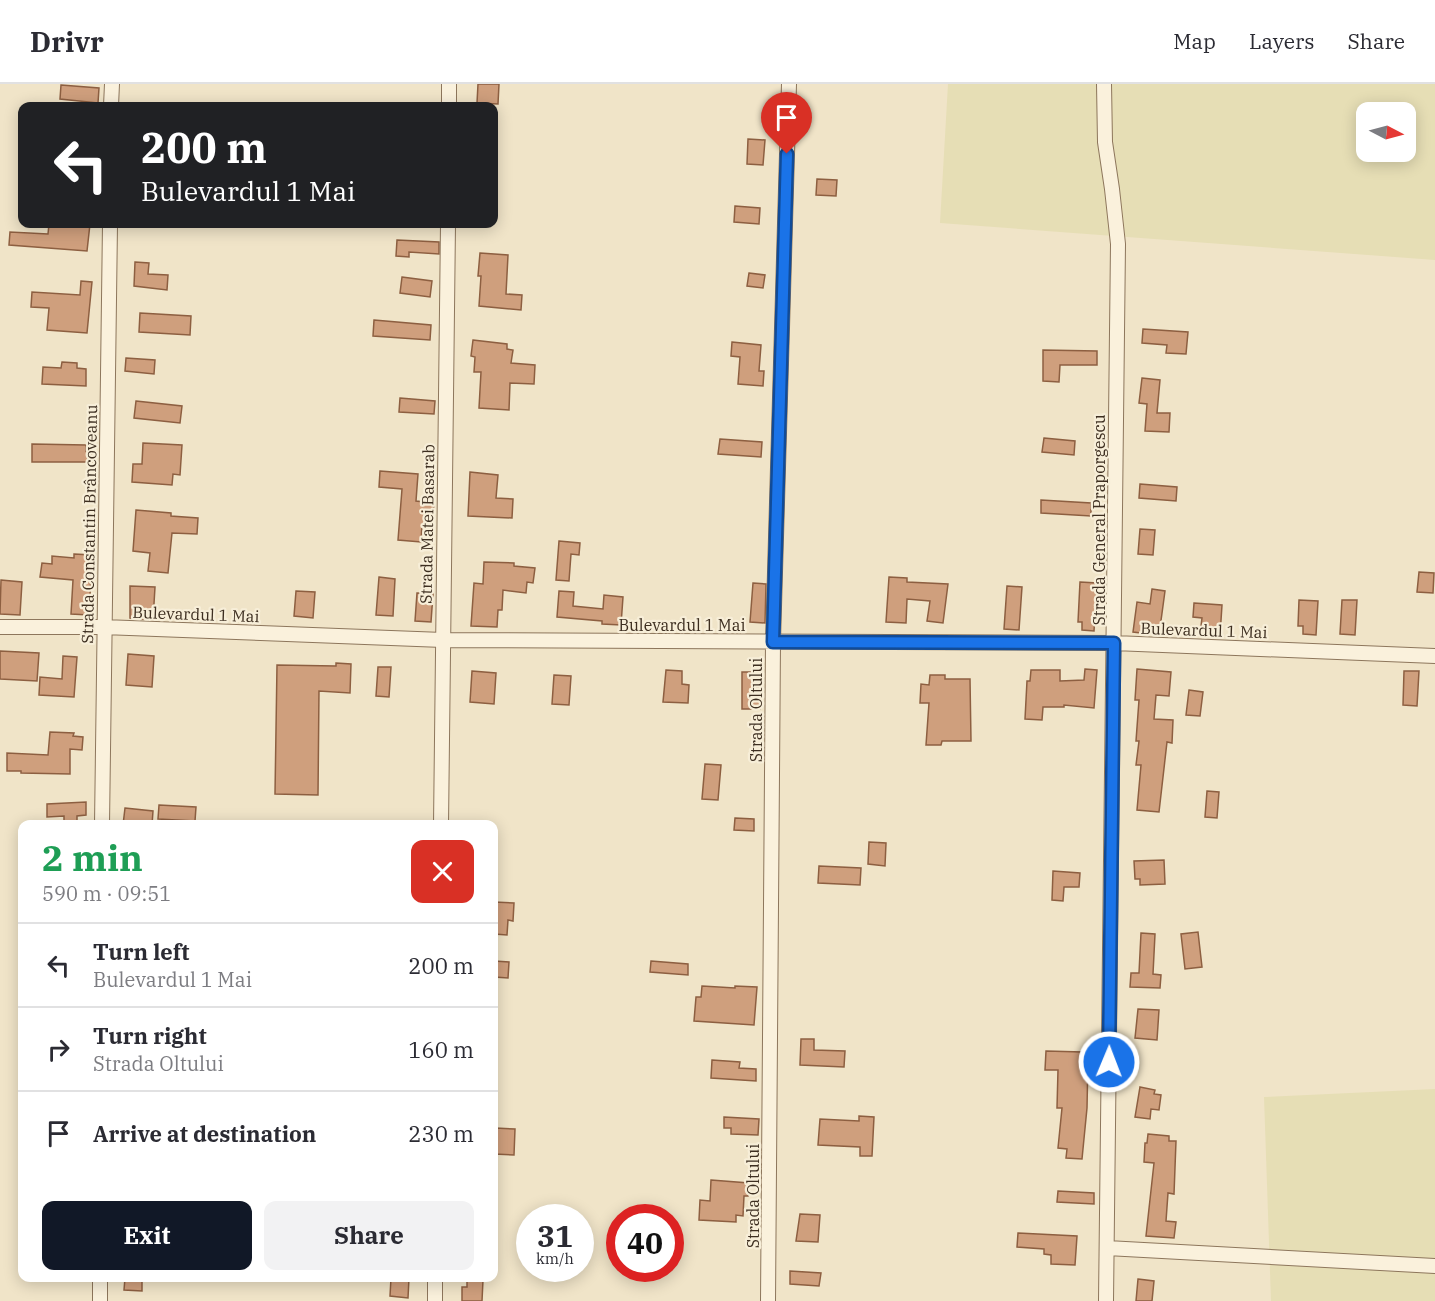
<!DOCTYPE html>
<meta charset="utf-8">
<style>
:root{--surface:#fff;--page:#f2f2f3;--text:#2b2b33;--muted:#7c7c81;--line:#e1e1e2;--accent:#111827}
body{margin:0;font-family:"IBM Plex Serif",serif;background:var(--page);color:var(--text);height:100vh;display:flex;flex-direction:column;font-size:22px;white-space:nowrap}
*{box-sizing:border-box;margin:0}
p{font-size:20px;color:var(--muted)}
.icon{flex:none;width:33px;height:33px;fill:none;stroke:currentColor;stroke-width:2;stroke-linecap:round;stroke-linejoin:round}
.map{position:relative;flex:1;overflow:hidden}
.sheet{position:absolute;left:18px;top:736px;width:480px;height:462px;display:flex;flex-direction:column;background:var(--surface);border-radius:12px;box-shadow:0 3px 15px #0003}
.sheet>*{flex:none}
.banner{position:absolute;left:18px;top:18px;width:480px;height:126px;border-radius:12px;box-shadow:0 3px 15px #0003;background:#202124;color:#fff;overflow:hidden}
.needle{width:39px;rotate:96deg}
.tools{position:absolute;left:1356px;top:18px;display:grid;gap:12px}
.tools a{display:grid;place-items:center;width:60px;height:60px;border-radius:12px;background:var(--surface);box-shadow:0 3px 15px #0003;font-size:30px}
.speed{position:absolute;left:516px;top:1120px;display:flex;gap:12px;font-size:30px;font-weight:700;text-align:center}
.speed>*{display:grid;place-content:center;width:78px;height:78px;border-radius:50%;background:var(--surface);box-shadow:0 3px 15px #0003;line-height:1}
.speed small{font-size:15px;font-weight:400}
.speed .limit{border:9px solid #d22;background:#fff;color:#111}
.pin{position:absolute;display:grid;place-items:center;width:51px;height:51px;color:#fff;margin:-62px -26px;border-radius:50% 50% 50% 0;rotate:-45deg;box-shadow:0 0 6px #0007}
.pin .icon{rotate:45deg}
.me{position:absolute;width:66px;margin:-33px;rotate:1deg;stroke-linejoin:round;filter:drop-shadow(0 0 4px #0008)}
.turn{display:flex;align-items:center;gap:21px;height:126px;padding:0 24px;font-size:27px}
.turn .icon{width:78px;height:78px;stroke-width:2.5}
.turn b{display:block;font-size:42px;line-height:51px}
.round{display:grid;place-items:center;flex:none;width:63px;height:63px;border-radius:12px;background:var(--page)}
.headline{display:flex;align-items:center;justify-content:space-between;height:102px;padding:0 24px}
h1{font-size:36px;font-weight:700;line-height:45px;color:#1e9e55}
.primary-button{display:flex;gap:12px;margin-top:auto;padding:12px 24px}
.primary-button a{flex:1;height:69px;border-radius:12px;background:var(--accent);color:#fff;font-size:24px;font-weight:700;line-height:69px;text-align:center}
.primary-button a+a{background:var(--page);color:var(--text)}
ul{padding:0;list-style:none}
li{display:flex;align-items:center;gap:18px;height:84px;padding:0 24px;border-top:2px solid var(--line)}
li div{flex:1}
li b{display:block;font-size:22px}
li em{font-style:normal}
header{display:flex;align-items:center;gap:36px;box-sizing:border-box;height:84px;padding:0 30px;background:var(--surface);border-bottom:2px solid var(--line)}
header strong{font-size:28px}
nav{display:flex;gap:33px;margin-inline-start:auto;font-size:21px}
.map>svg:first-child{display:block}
.farmland{fill:#e6deb5;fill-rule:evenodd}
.building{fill:#cf9f7d;stroke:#8d5f41;stroke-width:1.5}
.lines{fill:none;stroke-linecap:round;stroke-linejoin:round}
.minor-casing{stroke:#8d765c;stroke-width:16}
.minor{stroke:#faf1dc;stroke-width:14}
.route-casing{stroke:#114b97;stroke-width:15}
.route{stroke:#1a73e8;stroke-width:10}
.labels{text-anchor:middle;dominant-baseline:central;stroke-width:4.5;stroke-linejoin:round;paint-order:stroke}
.street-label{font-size:16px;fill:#3d2e20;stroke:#f7eed8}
</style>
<header>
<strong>Drivr</strong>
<nav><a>Map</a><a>Layers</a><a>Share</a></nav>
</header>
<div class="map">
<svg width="1435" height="1217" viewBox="0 0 1435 1217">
<rect width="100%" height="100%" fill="#f0e4c8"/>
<path class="farmland" d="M948 0H1435V176L940 139ZM1366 28H1406V68H1366Z
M1435 1005V1217H1271L1264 1013Z"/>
<path class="building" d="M478 0H499L498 20 477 19Z
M61 1 99 4 98 19 60 15Z
M748 55 765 56 763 81 747 80Z
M817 95 837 96 836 112 816 111Z
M735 122 760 124 759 140 734 138Z
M49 140H90L87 167 9 161 10 148 48 150Z
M397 156 439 158V170L409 168V173L396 172Z
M480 169 508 171 506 210 522 211 521 226 479 222 481 192H478Z
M135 178 149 179 148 190 168 191 167 206 134 202Z
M749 189 765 191 763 204 747 202Z
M402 193 432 197 430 213 400 209Z
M81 197 92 198 87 249 47 246 49 224 31 223 32 208 80 211Z
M140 229 191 232 190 251 139 248Z
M374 236 431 241 430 256 373 252Z
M1143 245 1188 248 1186 270 1166 269 1167 261 1142 259Z
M473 256 507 260V265L513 266 511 279 535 281 534 300 510 299 509 326 479 324 481 288H474L475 273 471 272Z
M732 258 761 261 759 287H764L763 302 738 300 740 273 731 272Z
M1043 266 1097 267V281H1060L1059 298 1043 297Z
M126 274 155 276 154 290 125 287Z
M62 278 77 279V284L86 285V302L42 300 43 283 61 284Z
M1142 294 1160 296 1157 329H1170L1169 348 1145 347 1147 320 1139 319Z
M400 314 435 317 434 330 399 328Z
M136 317 182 322 180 339 134 334Z
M1044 354 1075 357 1074 371 1042 368Z
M720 355 762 358 761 373 718 370Z
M143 359 182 361 180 391 173 390 172 401 132 398 133 380H142Z
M32 360 86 361V367H92V378H32Z
M380 387 418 390 416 417 434 419 432 441 422 440 421 458 398 456 402 405 379 403Z
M470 388 498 391 496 414 513 415 512 434 468 432Z
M1140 400 1177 403 1176 417 1139 414Z
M1041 416 1091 419V432L1041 429Z
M136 426 171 429V432L198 434 197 450 172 449 168 489 148 487 150 469 133 467Z
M1140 445 1155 446 1153 471 1138 470Z
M559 457 580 459 579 471 571 470 569 497 556 496Z
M74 470 92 471 89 531 71 530 73 496 40 493 42 479 52 480V472L74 474Z
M484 478 514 479V482L535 484 533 499 527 498 526 509 503 506 502 526H498L497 543 471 542 474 499 483 500Z
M1419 488 1434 489 1433 509 1417 508Z
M379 493 395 495 393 532 376 531Z
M889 493 907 494V498L948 500 943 539 927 537 930 517 907 515 906 539 886 538Z
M1 496 22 498 20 531 0 530Z
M1080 498 1097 499 1094 547 1082 546V538H1078Z
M753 499 766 500 765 539 750 538Z
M130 502 155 503 153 536 130 534Z
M1007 502 1022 503 1019 546 1004 545Z
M1152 505 1165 507 1160 544 1150 543 1149 550 1133 548 1137 518 1150 520Z
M296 507 315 508 313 534 294 532Z
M559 507 574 508 573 522 603 525 604 511 623 513 621 541 602 540V537L557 533Z
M417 509 433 510 431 538 415 537Z
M1299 516 1318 517 1316 551 1303 550V542H1298Z
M1342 516H1357L1355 551 1340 550Z
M1194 519 1222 521 1220 552 1200 550 1202 534 1193 533Z
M0 567 39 569 37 597 0 595Z
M128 570 154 572 152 603 126 601Z
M63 572 77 573 74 613 39 611 40 593 62 595Z
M336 579 351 580 350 609 319 607 318 711 275 710 277 581 336 582Z
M378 583H391L389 613 376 612Z
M1085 585 1097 586 1094 624 1064 621V623H1043L1042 636 1025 635 1027 597H1030L1031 586H1060V597L1084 596Z
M1137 585 1171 588 1169 612 1156 611 1154 635 1173 636 1172 659 1167 658 1159 728 1137 726 1141 681H1136L1139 657H1136L1139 616H1135Z
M666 586 682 587V600L689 601 688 619 663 618Z
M472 587 496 589 494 620 470 618Z
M1404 587H1419L1417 622 1403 621Z
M742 588H760V625H742Z
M554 591 571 592 569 621 552 620Z
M930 591H945V595H970L971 657H942L941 661H926L929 619H920L921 600 929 601Z
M1189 606 1203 608 1200 632 1186 631Z
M50 648 74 649 73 652 83 653 82 666 70 665V690L21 689V687H7V669L48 671Z
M705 680 721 681 718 716 702 715Z
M1207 707 1219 708 1217 734 1205 733Z
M86 718V731L77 732V739H64V732L47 733V720Z
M159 721 196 723 195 737 158 735Z
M125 724 153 727 152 741H123Z
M735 734 754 735V747L734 746Z
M869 758 886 759 885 782 868 780Z
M1164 776 1165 800 1140 801V795H1135L1134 777Z
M819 782 861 784 860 801 818 799Z
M1053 787 1080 789 1079 803H1064L1063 817 1052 816Z
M494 818 514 819 513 837 508 836 507 851 494 850Z
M1198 848 1202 883 1185 885 1181 850Z
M1141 849 1155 850 1153 890 1161 891 1160 904 1130 903 1131 889H1139Z
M494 877 509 878 508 894 494 893Z
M651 877 688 880V891L650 888Z
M702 902 735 904V902L757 903 754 941 694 937 696 913H701Z
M1138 925 1159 926 1157 956 1135 954Z
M801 955H814V966L845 967 844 983 800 981Z
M1046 967 1082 968 1081 975H1088L1087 1024 1082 1075 1066 1074 1067 1065 1058 1064 1062 1024H1057L1058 986H1045Z
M712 976 740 978 739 984 756 985V997L711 994Z
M1140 1003 1155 1006 1154 1010 1161 1011 1159 1026 1151 1025 1150 1035 1135 1033Z
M859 1032 874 1033 872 1072H860V1063L818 1061 820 1035 859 1037Z
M724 1033 759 1035 758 1051 731 1050V1044H724Z
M495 1044 515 1045 514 1071 494 1070Z
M1148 1050 1169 1052V1057H1176L1174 1110 1168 1109 1166 1137 1176 1138 1174 1154 1146 1152 1154 1079 1144 1078 1145 1059H1147Z
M711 1096 749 1099 748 1112H744L743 1132 736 1131V1138L699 1136 700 1116 710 1117Z
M1058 1107 1094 1109V1120L1057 1118Z
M800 1130 820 1131 818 1158 796 1157Z
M1018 1149 1077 1152 1075 1181 1051 1180V1171L1044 1170V1165L1017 1163Z
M790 1187 821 1189 819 1202 790 1200Z
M125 1194H142V1207L124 1206Z
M391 1194H409L408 1214 390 1212Z
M1138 1195 1154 1197 1152 1217H1136Z
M467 1196H483L482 1217H462V1203H467Z"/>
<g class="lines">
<g class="minor-casing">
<path id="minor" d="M1104 0 1105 58 1112 105 1118 160 1106 1217
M111 22 112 0
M449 22V0
M0 543H103L443 556 1114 559 1435 572
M102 741 110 140
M441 741 448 140
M1107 1164 1435 1182
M100 1217V1194
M435 1217V1194
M768 1217 773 558 789 0"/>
</g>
<use href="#minor" class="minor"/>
</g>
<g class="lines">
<g class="route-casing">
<path id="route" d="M787 70 773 558 1114 559 1109 978"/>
</g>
<use href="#route" class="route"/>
</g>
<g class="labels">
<g class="street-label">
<text transform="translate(1099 436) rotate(-90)">Strada General Praporgescu</text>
<text transform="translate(89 440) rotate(-89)">Strada Constantin Brâncoveanu</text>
<text transform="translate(427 440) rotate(-89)">Strada Matei Basarab</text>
<text transform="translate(196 530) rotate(2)">Bulevardul 1 Mai</text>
<text x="682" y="541">Bulevardul 1 Mai</text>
<text transform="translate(1204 546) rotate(2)">Bulevardul 1 Mai</text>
<text transform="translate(756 626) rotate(-90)">Strada Oltului</text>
<text transform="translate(753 1112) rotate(-90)">Strada Oltului</text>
</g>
</g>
</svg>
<div class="tools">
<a><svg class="needle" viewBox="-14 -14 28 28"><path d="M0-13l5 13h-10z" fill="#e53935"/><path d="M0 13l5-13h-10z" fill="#7c7c81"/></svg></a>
</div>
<div class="speed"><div>31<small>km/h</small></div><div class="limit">40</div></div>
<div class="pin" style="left:787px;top:70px;background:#d93025"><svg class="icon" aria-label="arrive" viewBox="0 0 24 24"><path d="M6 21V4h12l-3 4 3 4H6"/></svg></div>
<svg class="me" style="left:1109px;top:978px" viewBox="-20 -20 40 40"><circle r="17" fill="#1a73e8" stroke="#fff" stroke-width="3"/><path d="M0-11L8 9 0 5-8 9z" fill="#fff"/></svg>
<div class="banner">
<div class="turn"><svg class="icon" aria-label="left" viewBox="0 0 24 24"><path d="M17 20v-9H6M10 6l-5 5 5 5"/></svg><div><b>200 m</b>Bulevardul 1 Mai</div></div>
</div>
<section class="sheet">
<div class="headline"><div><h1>2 min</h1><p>590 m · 09:51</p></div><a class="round" style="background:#d93025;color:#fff"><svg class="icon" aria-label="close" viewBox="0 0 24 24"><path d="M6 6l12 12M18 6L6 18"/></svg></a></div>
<ul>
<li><svg class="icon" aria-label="left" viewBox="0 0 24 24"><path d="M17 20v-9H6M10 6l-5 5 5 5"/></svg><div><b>Turn left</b><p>Bulevardul 1 Mai</p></div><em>200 m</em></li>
<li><svg class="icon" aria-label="right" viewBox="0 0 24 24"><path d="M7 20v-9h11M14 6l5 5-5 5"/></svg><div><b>Turn right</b><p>Strada Oltului</p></div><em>160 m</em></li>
<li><svg class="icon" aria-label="arrive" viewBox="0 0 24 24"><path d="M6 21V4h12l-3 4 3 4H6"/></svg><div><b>Arrive at destination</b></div><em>230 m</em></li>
</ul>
<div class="primary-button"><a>Exit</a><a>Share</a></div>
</section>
</div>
